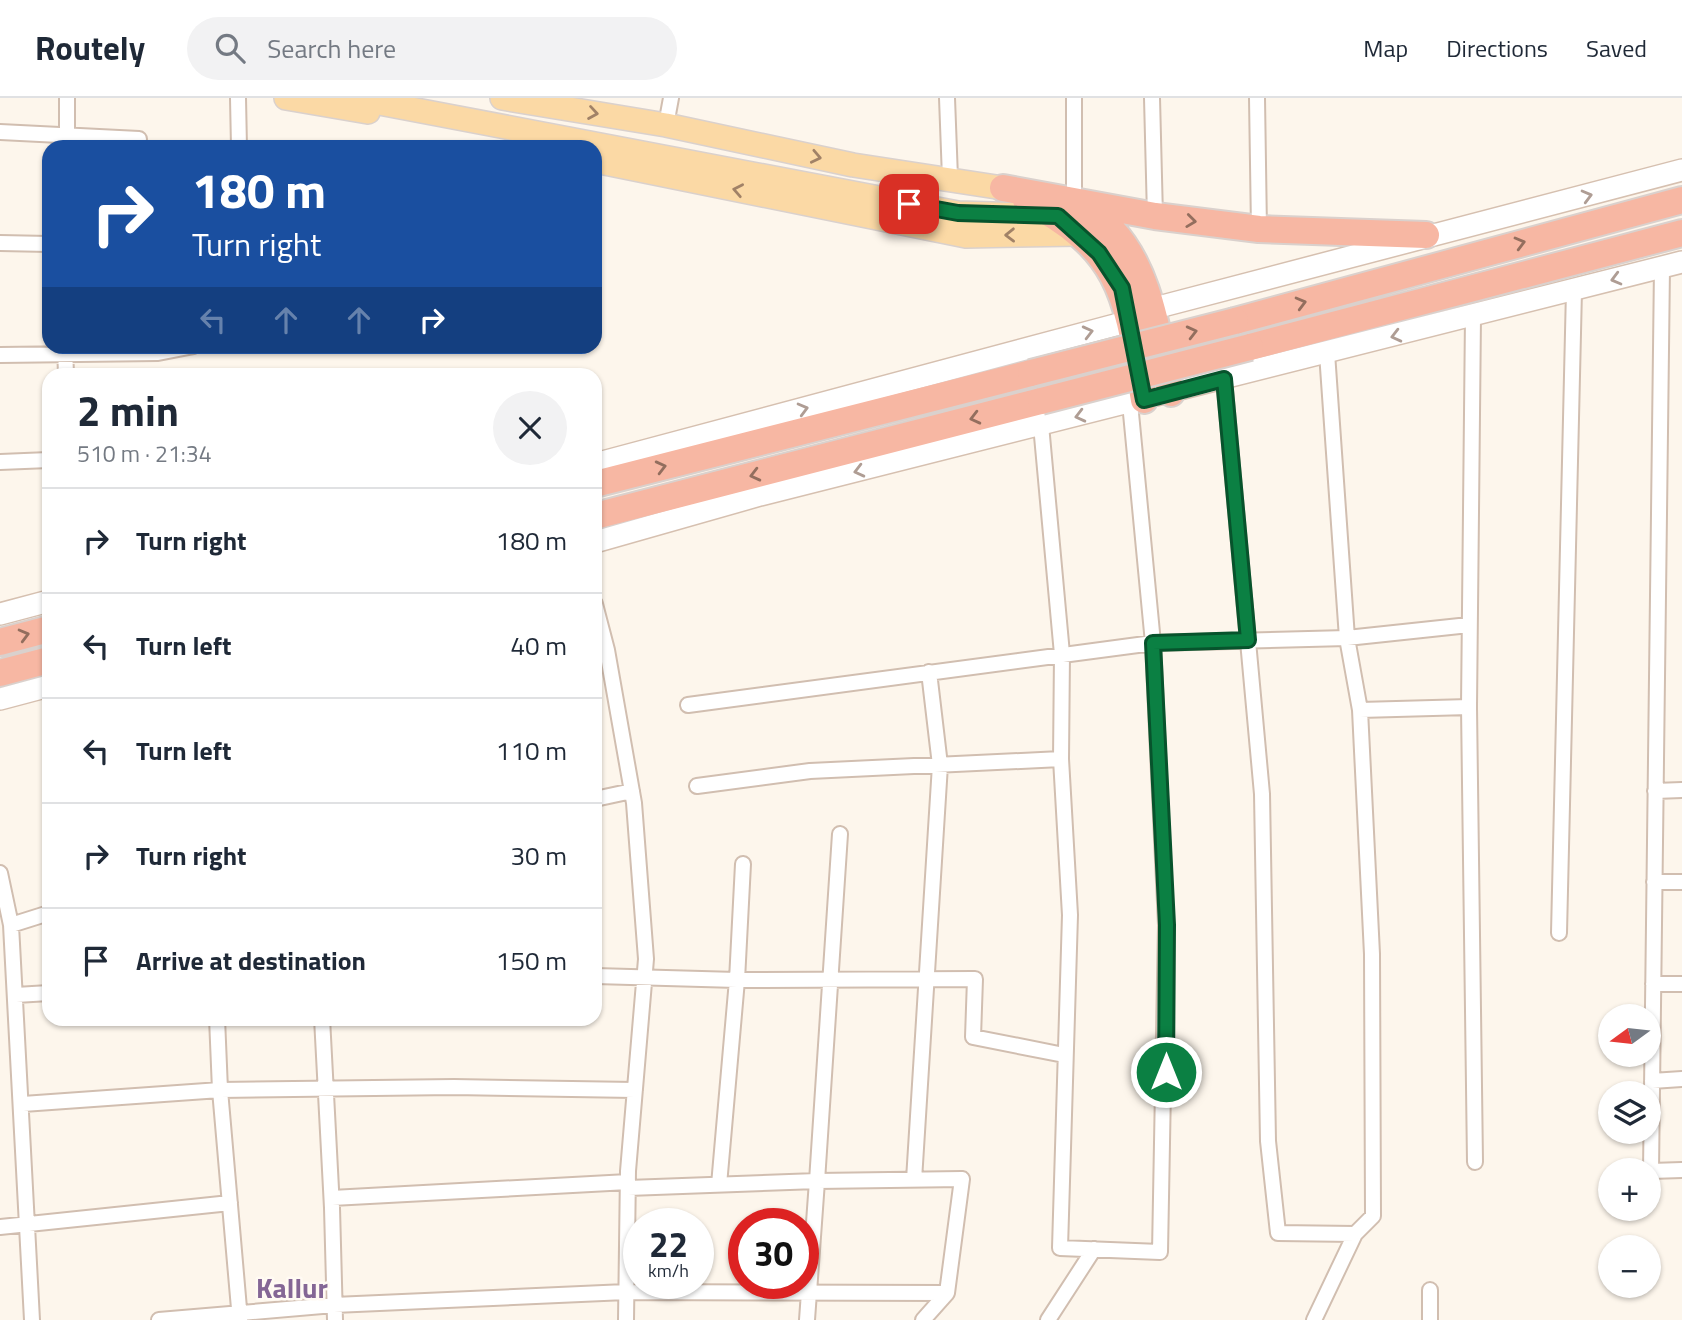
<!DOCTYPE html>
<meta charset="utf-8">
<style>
:root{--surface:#fff;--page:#f2f2f3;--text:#1f2937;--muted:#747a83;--line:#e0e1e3}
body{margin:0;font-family:"Titillium Web",sans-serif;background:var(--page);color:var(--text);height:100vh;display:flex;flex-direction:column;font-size:26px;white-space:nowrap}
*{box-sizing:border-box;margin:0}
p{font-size:23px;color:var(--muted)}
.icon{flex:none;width:38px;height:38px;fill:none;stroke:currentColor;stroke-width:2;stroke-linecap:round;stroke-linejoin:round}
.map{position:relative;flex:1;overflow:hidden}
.sheet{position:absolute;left:42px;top:270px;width:560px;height:658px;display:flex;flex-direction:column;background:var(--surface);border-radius:21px;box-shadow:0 2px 5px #0004}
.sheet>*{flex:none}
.guide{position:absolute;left:42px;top:42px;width:560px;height:214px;border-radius:21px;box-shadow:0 2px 5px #0004;background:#1a4fa0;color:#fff;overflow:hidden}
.needle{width:46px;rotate:255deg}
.buttons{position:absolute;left:1598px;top:906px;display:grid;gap:14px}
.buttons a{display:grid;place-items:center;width:63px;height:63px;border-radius:50%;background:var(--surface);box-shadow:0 2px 5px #0004;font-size:35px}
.speed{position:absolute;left:623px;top:1110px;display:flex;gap:14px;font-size:35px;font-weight:700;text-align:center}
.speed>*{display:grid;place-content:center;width:91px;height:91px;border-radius:50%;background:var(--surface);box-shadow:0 2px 5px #0004;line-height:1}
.speed small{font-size:18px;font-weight:400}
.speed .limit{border:10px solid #d22;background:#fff;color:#111}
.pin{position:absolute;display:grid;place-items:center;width:60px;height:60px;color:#fff;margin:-30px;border-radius:14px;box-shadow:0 4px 10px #0006}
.me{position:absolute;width:77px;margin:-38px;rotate:0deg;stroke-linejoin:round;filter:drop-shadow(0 0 5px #0008)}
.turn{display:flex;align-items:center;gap:24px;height:147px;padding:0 35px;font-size:32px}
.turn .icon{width:91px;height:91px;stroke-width:2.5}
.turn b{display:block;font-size:49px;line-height:60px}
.lanes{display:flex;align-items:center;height:66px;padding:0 35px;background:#0003;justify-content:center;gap:35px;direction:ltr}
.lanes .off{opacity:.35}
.round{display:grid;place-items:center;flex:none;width:74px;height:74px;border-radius:37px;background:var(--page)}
.head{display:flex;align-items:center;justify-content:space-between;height:119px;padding:0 35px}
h1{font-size:42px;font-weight:700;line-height:52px}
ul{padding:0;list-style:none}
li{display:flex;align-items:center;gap:21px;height:105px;padding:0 35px;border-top:2px solid var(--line)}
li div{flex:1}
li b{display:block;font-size:26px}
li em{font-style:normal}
header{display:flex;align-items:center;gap:42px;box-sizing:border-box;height:98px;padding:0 35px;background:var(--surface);border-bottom:2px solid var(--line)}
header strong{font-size:33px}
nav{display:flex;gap:38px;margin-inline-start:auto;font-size:24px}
.search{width:490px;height:63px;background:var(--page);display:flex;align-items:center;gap:18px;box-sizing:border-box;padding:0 24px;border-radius:38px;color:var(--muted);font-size:26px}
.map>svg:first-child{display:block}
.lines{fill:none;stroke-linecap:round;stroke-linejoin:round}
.street-casing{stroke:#d1beb0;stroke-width:18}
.secondary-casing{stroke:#d6c0b0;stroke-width:24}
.primary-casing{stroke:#dad1cd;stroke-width:26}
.highway-casing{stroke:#dad1cd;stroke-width:30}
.street{stroke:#fff;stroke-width:14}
.secondary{stroke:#fff;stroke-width:21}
.primary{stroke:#fbd9a5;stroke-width:23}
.highway{stroke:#f7b7a3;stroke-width:26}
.highway-bridge-casing{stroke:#dad1cd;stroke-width:30;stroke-linecap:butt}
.highway-bridge{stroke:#f7b7a3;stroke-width:26}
.oneway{stroke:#a18267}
.oneway2{stroke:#af9d94}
.oneway3{stroke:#936e5e}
.route-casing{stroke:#07532c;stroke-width:18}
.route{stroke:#0b8043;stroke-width:12}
.labels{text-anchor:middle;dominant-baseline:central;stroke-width:5;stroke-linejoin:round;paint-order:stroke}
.district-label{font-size:28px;font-weight:bold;fill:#846695;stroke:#fffaf3}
</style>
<header>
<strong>Routely</strong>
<div class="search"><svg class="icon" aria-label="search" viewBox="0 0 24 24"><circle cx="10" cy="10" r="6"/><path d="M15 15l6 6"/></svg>Search here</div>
<nav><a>Map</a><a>Directions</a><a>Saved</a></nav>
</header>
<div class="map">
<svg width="1682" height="1222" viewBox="0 0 1682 1222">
<rect width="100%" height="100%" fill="#fdf6ec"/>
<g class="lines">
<g class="street-casing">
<path id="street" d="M238 0 239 49
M947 0 950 80
M1074 0V102
M1152 0 1155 118
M1257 0 1259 131
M666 27 671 0
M0 34 139 41
M67 49V0
M0 145 49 146
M1662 169 1651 1073 1682 1072
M1473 218 1469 609 1475 1064
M65 250 66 276
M0 257 158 255 194 248
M1224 281 1262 696 1268 1043 1278 1135 1355 1136
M1041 327 1062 556 1061 661 1070 817 1060 1150 1160 1154 1166 827 1153 545 1130 305
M0 364 49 362
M595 506 607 552 634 705 646 861 628 1073 626 1222
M688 607 1153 545 1347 540 1469 527
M1360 612 1469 609
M697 688 810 673 1061 661
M1655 693 1682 692
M595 701 632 693
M0 775 11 827 32 1222
M1654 784H1682
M11 827 49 815
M1559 835 1574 192
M595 878 737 882 975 881 973 939 1064 957
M1653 886H1682
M16 897 49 895
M217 920 220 992 240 1222
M322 920 332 1110 335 1222
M1652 983 1682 981
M23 1006 220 992 454 989 635 992
M914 1082 940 667 929 574
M719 1087 737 882 743 766
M628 1090 817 1083 807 1222
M332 1100 628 1084
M0 1129 230 1105
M159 1222 334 1207 626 1194 947 1195 962 1081 817 1083 840 736
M923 1222 947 1195
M1048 1222 1094 1151
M1314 1222 1355 1136 1373 1118 1372 856 1360 612 1347 540 1327 255
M1430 1222V1192"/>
</g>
<g class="secondary-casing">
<path id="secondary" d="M595 366 1130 223 1151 211 1682 72
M595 444 760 397 1682 164
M0 516 49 503
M0 601 49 588"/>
</g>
<g class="primary-casing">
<path id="primary" d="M286 0 368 14
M353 0 958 115 1056 118
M502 0 666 27 853 67 1003 90
M595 63 966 138 1078 136"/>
</g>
<g class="highway-casing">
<path id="highway" d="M1003 90 1155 118 1259 131 1426 137
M1026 102C1125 153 1127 201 1144 302
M1078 105C1089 114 1102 122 1112 132 1151 173 1158 242 1171 295
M1235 223 1682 102
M1250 249 1682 135
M595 386 1031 275
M595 418 1041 303
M0 544 49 531
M0 575 49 562"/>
</g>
<use href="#street" class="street"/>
<use href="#secondary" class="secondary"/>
<use href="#primary" class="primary"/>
<use href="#highway" class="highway"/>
<g class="highway-bridge-casing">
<path id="highway-bridge" d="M1031 275 1235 223
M1041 303 1250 249"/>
</g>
<use href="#highway-bridge" class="highway-bridge"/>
</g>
<defs><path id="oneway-chevron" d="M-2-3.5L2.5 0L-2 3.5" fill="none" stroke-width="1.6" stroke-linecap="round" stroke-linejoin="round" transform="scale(1.75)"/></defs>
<g class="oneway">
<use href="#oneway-chevron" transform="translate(593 15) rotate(9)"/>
<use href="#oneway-chevron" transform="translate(816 59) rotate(12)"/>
<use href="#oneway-chevron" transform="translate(738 92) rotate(-169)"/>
<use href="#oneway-chevron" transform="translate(1010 137) rotate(179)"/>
</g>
<g class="oneway2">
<use href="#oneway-chevron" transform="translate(1587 98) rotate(-15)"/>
<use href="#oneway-chevron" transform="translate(1616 181) rotate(165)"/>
<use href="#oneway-chevron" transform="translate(1088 234) rotate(-14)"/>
<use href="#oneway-chevron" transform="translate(1396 238) rotate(166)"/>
<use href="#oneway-chevron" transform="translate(803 311) rotate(-15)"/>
<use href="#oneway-chevron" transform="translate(1080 318) rotate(166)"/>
<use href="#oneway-chevron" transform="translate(859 373) rotate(166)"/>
</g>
<g class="oneway3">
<use href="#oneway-chevron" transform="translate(1191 123) rotate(7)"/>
<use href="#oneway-chevron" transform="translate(1520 145) rotate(-15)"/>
<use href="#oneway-chevron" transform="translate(1301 205) rotate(-15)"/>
<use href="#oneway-chevron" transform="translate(1192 234) rotate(-14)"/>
<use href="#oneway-chevron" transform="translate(975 320) rotate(166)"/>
<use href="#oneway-chevron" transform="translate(661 369) rotate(-14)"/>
<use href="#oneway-chevron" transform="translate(755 377) rotate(166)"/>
<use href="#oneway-chevron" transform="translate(24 537) rotate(-15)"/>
</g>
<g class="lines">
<g class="route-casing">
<path id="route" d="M909 106 958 115 1058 118 1099 155 1122 190 1144 302 1224 281 1248 542 1153 545 1167 827 1166 974"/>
</g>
<use href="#route" class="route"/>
</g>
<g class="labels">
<g class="district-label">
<text x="292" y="1189">Kallur</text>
</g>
</g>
</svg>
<div class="buttons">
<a><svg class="needle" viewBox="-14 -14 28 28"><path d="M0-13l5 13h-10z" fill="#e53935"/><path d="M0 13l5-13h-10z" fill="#747a83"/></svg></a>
<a><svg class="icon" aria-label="layers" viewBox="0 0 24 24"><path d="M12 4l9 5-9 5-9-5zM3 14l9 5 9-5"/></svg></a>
<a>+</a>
<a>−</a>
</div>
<div class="speed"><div>22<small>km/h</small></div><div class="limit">30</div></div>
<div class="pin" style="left:909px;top:106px;background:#d93025"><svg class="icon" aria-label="arrive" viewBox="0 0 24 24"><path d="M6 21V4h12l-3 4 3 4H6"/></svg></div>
<svg class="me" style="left:1166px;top:974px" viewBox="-20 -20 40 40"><circle r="17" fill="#0b8043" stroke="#fff" stroke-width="3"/><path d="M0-11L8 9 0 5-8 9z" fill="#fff"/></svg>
<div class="guide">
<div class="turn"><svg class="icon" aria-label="right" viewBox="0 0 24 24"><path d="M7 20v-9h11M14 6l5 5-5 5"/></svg><div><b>180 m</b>Turn right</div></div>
<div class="lanes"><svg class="icon off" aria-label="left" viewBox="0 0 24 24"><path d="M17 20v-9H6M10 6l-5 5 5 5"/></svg><svg class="icon off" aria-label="ahead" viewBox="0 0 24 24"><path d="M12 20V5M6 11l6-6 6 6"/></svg><svg class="icon off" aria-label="ahead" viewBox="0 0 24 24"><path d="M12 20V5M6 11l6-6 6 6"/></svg><svg class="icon" aria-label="right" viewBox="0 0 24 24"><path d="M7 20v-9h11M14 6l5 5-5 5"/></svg></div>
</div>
<section class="sheet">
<div class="head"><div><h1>2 min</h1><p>510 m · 21:34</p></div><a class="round"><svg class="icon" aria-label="close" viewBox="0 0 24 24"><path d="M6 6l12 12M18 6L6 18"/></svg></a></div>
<ul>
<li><svg class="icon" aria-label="right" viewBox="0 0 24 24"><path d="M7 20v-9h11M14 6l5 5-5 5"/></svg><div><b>Turn right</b></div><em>180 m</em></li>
<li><svg class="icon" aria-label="left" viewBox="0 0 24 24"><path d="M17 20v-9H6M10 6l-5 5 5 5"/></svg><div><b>Turn left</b></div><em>40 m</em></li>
<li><svg class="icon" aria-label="left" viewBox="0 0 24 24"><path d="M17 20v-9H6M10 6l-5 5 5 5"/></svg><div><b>Turn left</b></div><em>110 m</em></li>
<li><svg class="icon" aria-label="right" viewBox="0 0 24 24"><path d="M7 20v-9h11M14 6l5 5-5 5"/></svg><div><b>Turn right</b></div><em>30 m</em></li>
<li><svg class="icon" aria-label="arrive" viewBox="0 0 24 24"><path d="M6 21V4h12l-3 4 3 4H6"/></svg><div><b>Arrive at destination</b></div><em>150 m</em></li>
</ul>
</section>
</div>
